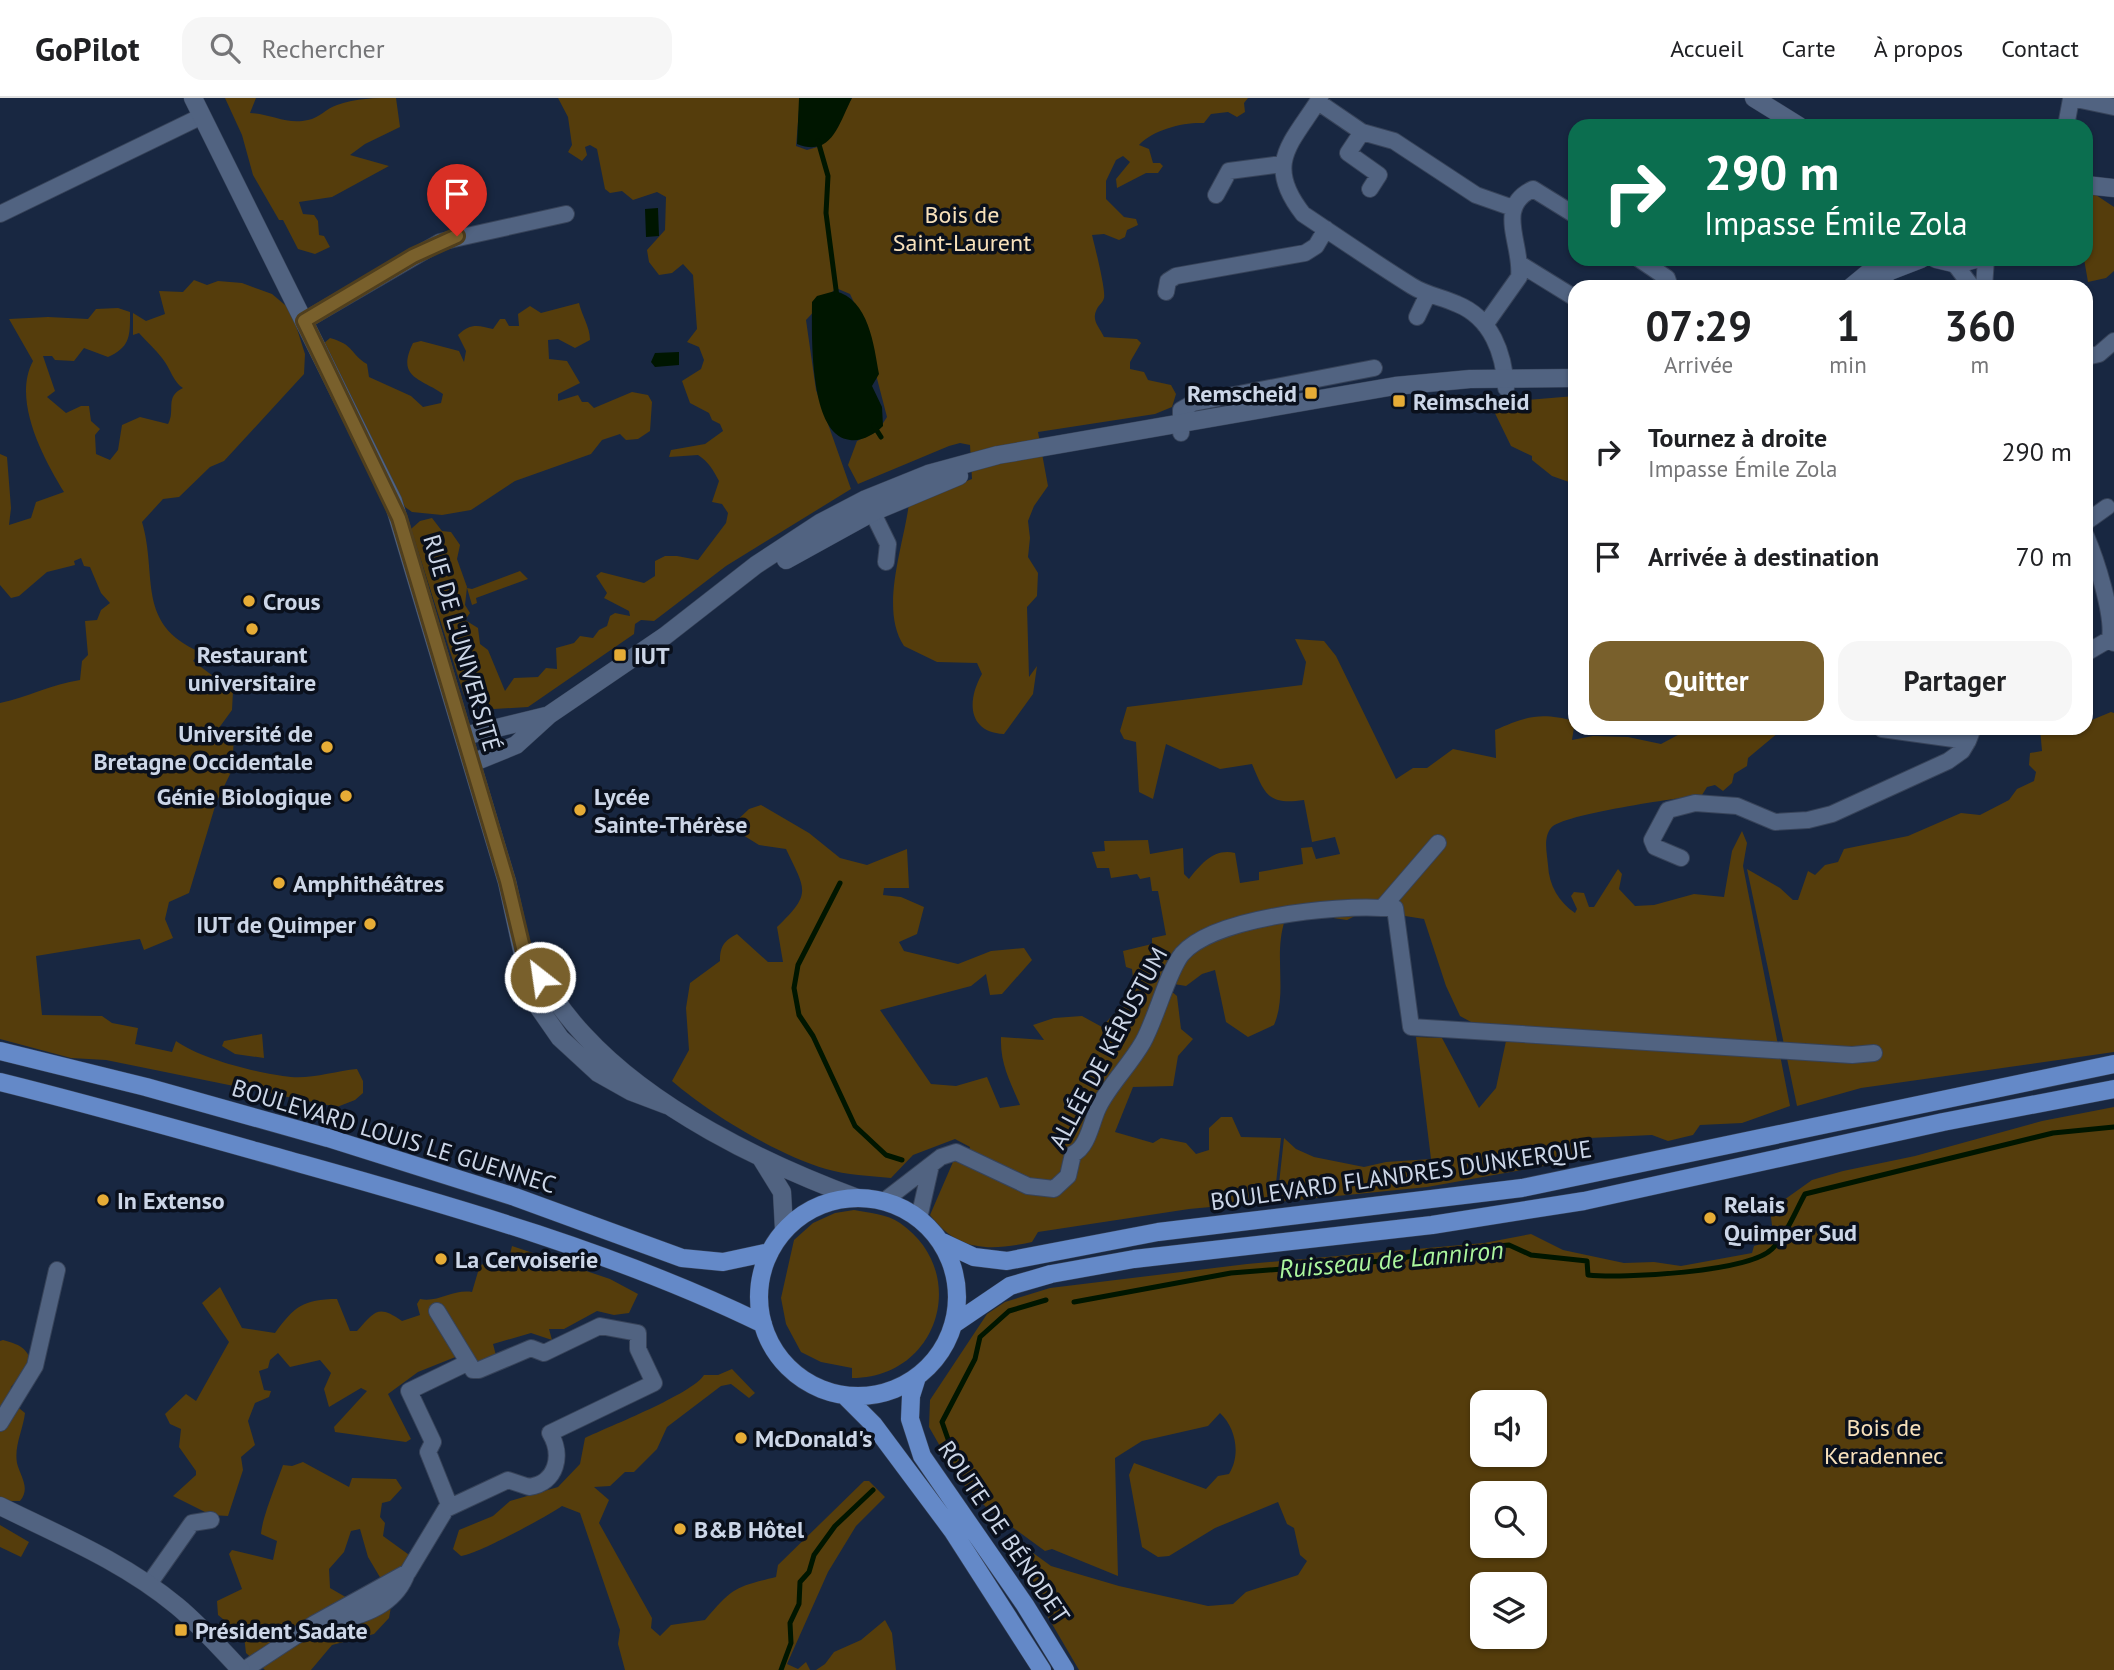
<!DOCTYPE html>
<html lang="fr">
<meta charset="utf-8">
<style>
:root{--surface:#fff;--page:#f6f6f6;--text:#202124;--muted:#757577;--line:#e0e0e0;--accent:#79602c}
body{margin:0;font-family:"PT Sans",sans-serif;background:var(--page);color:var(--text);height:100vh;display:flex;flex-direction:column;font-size:26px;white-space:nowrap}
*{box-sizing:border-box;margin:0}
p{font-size:23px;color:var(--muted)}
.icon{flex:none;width:38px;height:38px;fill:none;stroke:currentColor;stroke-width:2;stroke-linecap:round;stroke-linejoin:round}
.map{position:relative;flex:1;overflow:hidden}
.side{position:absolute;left:1568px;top:182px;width:525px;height:455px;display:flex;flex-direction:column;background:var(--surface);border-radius:21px;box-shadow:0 2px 5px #0004}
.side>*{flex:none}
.hud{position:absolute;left:1568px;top:21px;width:525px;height:147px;border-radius:21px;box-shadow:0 2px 5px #0004;background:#0b6e4f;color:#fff;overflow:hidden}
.fabs{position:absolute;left:1470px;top:1292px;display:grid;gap:14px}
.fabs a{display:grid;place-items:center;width:77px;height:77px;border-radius:14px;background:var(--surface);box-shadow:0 2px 5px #0004;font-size:35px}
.pin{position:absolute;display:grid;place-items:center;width:60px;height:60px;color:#fff;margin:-72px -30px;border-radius:50% 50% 50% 0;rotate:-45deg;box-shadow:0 0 7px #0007}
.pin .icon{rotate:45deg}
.me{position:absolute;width:77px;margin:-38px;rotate:330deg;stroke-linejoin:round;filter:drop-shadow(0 0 5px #0008)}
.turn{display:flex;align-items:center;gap:24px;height:147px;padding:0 21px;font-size:32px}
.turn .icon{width:91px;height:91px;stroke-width:2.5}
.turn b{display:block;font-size:49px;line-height:60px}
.eta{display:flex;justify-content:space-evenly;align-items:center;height:119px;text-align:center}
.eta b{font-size:42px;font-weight:800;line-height:49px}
.button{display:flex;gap:14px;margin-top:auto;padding:14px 21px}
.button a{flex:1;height:80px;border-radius:21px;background:var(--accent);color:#fff;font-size:28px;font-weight:800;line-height:80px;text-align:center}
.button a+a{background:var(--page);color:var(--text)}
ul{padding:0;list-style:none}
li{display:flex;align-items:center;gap:21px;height:105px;padding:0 21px}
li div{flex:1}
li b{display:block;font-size:26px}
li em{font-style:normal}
header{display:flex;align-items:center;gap:42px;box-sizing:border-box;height:98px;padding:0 35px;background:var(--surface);border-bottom:2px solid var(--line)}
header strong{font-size:33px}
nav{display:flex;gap:38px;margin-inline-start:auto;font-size:24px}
.search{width:490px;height:63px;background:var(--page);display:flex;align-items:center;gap:18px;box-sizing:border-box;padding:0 24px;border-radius:21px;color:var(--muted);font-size:26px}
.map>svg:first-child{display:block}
.green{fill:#553d0c;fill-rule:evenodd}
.water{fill:#001600}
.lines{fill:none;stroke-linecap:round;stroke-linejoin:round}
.stream{stroke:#001600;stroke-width:5}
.street-casing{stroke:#374359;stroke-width:18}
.secondary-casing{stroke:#374359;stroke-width:19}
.primary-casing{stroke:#374359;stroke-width:19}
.street{stroke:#516381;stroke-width:16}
.secondary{stroke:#516381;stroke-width:18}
.primary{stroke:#6489c8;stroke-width:18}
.route-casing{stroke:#4f3e1d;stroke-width:18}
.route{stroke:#79602c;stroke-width:12}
.poi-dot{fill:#e6ac36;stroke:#0a101c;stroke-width:2.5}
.labels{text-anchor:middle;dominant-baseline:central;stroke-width:7;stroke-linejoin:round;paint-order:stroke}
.park-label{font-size:24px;fill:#f8e1bb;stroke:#0a101c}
.poi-label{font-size:24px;font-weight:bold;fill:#ccd6e7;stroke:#0a101c;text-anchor:start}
.street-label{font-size:24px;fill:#ccd6e7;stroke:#0a101c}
.water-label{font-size:26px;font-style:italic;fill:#abf69d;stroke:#0a101c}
</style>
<header>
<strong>GoPilot</strong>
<div class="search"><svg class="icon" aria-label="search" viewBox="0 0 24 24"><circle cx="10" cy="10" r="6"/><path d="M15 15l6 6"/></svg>Rechercher</div>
<nav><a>Accueil</a><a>Carte</a><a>À propos</a><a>Contact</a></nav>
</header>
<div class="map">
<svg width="2114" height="1572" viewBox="0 0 2114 1572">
<rect width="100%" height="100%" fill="#182741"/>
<path class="green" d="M225 0H256L250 15C271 16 287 27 308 22 319 20 327 10 337 7 356 0 375 0 396 0L400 29 365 46 350 57 389 68 332 99 299 104 303 116 314 117 318 123 319 137 324 138 330 149 315 156 298 151 283 122H279L253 77 242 37Z
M558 0H800L796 48 807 52 821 48 852 0H1248L1244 5 1245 14 1237 19 1228 14 1211 16 1204 25C1184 24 1154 31 1139 47L1149 51 1153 65H1160L1163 68 1158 75H1146L1117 90 1116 81 1130 64 1123 58 1116 62 1106 83V101L1124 119 1136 121 1138 127 1127 132 1125 139 1119 142 1104 136 1092 137C1094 145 1106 192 1104 200 1103 204 1100 206 1098 209 1090 222 1099 228 1104 239L1137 241 1141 245 1130 264V271L1144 274 1148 282 1171 287 1176 296 1172 309 1155 316 1038 334 1048 388 1034 408 1028 423 1030 440 1028 459 1038 475 1037 498 1027 509 1029 579 1037 568 1033 596 1004 636C967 634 967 602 982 576L977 565 937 564 904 548C879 511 904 447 909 405L972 381 970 347 960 345 949 348 858 386 848 367 857 343 878 333 887 319 861 219 850 196 836 190 806 222 816 292 851 391 726 468 654 523 641 522 635 526 634 536 528 609 494 611 464 597 411 431 420 423 432 420 442 433 451 434 460 447 457 461 467 489 465 507 470 515 465 522 478 530 480 546 488 552 505 593 514 580 538 579 546 570 557 571 556 550 574 545 580 538 593 540 599 532 607 528 610 518 615 515 630 518 629 513 604 500 607 495 596 478 601 474 644 485 655 478V463L665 458H677L698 462 726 425 728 415 722 406 712 404 719 383C713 372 709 364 698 357L669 359 671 352 705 346 723 333 720 326 712 322 709 315 690 305 682 283 701 271 704 262 699 249 687 244 697 231 693 177 683 166 672 175 659 177 649 164 647 152 665 132 666 99 657 94 633 102 622 93 610 95 605 91 597 51 590 47 585 49 587 57 582 63 568 54 572 47 568 19Z
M2086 97H2096L2114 109V173L2106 180 2088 184 2084 161Z
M194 182 207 187 218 183 242 185 272 196 291 212 305 256 304 276 224 363 210 369 179 399 163 401 142 424C158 478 135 526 200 554L193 563 233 593 232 612 216 634 234 638 232 672 216 705 189 795 169 804 165 821 173 840 144 852 140 841 36 858 42 917 102 918 112 925 138 930 135 946 172 954 176 943C201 961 260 976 291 979 311 981 336 973 357 971L363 983V995L355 1002 337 1009 106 962 71 960 0 941V605C28 599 52 586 80 582L82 563 88 557 85 523 97 522 101 512 110 505 101 495 90 469 84 468 81 460 74 463 75 467 47 474 19 498 11 500 0 487V356L7 359 11 410 9 427 31 420 36 404 64 394C43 360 12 302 33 263L9 221 48 219 88 221 96 211 118 210 130 214C130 237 131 249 108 259L84 250 74 263 55 262 52 258H43L55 293 47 299 66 315 81 308H89L91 323 100 331 95 337 96 356 110 362 118 352 122 327 140 319 168 326C176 312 164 299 183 290 173 284 171 271 162 260 155 251 147 244 139 235L133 237V215L146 223 165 216 159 193 183 194Z
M579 205C582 218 590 229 590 242L575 250 558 241 548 242 549 261 567 263 580 285 558 296V303L578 297 582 304H588L594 310 632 294 648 297 652 304 650 333 638 341 626 342 620 336 602 342 591 356 515 383 471 412 442 417 412 414 405 409 352 308 351 298 323 246 330 240C355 247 350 256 367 266L369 279 411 298 423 309 441 305 443 296C420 280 396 280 413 245L421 243 459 253 464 264 466 253 458 237C470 225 478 227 493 231L500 221H505L509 228H519L518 216 530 208 541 215Z
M1575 298V378L1569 384 1552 378 1532 362V358L1511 348 1490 305Z
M520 473 528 481 476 500 477 505 472 507 467 490 472 491Z
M1295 541 1324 543 1336 558 1396 681 1413 670H1427L1453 651 1496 660 1495 632C1527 618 1540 614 1575 623L1572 642 1593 638 1628 639 1661 646 1691 630H1784L1748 660 1747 668 1734 676 1732 685 1723 693 1715 687 1707 689 1702 697C1679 700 1562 716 1551 730 1543 740 1547 755 1548 767 1549 788 1559 804 1575 815L1577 811 1571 798 1574 794 1584 795 1589 809H1594L1618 771 1622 776 1619 791 1635 808 1654 807 1694 796 1724 799 1732 753 1742 733 1747 745 1743 768 1790 1008 1742 1025 1700 1027 1693 1037 1668 1043 1652 1037 1589 1040 1572 1063 1427 1089 1277 1104 1284 1040 1296 1051 1314 1059 1364 1069 1386 1064 1431 1061 1416 939 1442 940 1479 1010 1496 990 1506 943 1460 918 1446 888 1424 821 1367 812 1347 822 1312 817 1285 822C1273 857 1288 894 1274 927L1248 939 1226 924 1215 872 1202 876 1186 888 1174 886 1171 893 1177 898 1181 931 1193 941 1178 958 1173 988 1133 989 1115 1034 1153 1045 1161 1040 1186 1045 1196 1056 1209 1052V1030L1221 1019H1232L1241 1039 1281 1040 1274 1103 1189 1111 1038 1134 1032 1144C990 1153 958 1154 930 1117L953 1064 967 1061 970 1049 955 1041 913 1057 891 1080C869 1078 847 1077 826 1071 778 1057 710 1016 672 983L689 952 686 910 690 885 720 863C720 848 724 843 737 836L768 864H783L777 829C812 795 806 793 786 751L759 747 730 729 749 711 761 707 809 735 840 760 867 767 907 751 909 790H884L883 797 901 799 924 809 917 836 899 844 904 853 958 866 991 853 1024 850 1032 862 1002 896 990 897 986 876 971 888 880 912 931 986 956 988 987 979 1000 1010 1020 1007C1010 983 1000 966 1001 939L1044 942 1033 927 1054 920 1082 918 1102 929C1113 915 1123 911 1135 899L1132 871 1126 869 1123 853 1152 846V840L1166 837 1158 793H1152L1150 779 1140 781 1137 776 1111 780 1109 770H1097L1092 754 1105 753 1104 743 1148 742 1150 756 1183 750 1184 776 1189 781C1201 766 1214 750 1235 755L1240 785 1259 782V774L1303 766 1301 750 1312 749 1316 761 1340 756 1335 739 1312 744 1304 702C1268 707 1265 697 1252 666L1220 671 1166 646 1153 701 1139 694 1136 644 1124 641 1120 633 1127 609 1302 587 1306 564Z
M2111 614 2114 615V954L1861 990 1797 1008 1747 771 1780 790 1793 802H1798L1808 773 1815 777 1825 767 1838 764 1844 751 1908 738 1961 715 1980 717 2009 702 2017 691 2034 683 2036 674 2029 667 2030 655 2042 653 2040 630 2080 633 2086 630 2087 624Z
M262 936 264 960 235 956 222 948 224 943Z
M2114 1009V1572H1079L1011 1456 1018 1444 1051 1468 1119 1488 1208 1508 1233 1506 1246 1494 1298 1477 1307 1463 1300 1457 1294 1430 1287 1426 1278 1404 1215 1430 1169 1458 1158 1459 1142 1449 1129 1377 1134 1365 1206 1391 1218 1378 1229 1376C1241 1357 1236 1330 1220 1315L1208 1328 1142 1343 1115 1360 1118 1478 1052 1451 1045 1453 989 1412 960 1383 929 1329 930 1302 987 1216 1005 1204 1050 1190 1247 1166 1484 1145 1531 1136 1563 1152 1624 1165 1654 1164 1681 1168 1752 1155 1754 1148 1774 1142 1770 1112 1812 1082 1843 1073 1915 1058 2042 1023ZM1482 1304H1535V1356H1482ZM1482 1395H1535V1447H1482ZM1482 1486H1535V1538H1482Z
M854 1112C869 1115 887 1116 900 1125 971 1174 939 1280 852 1280V1270L821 1264 801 1254 786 1226 781 1200 794 1142 813 1125 835 1115Z
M512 1148 610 1181 638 1196 629 1215 614 1217 597 1213 564 1231H549L552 1242 531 1235 493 1246 497 1261 476 1268 458 1258 418 1274 388 1296 411 1341 406 1344 335 1334 334 1329 367 1293 361 1290 329 1309 324 1291 331 1275 320 1262 290 1269 278 1255 270 1262 268 1270 259 1273 264 1292 271 1293 269 1299 255 1305 248 1323 255 1347 241 1359 243 1372 228 1418 211 1417 173 1398 196 1377V1373L179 1349 181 1331 170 1326 165 1316 186 1296 196 1303 229 1244 202 1205 220 1189 242 1230 275 1235C294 1209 303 1201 337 1201L350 1233H357C375 1213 378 1206 402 1223L420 1217 417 1206 420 1201C438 1205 453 1191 472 1194L480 1167 489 1165 507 1169Z
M3 1242C17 1246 28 1249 31 1265L11 1289 9 1302 25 1315C23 1332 14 1348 17 1365 20 1378 31 1390 20 1403H9L0 1399V1243Z
M732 1271 755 1295 749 1300 731 1286 721 1288 667 1329 657 1351 634 1374H625L610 1388 594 1389 609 1402 599 1425 652 1520 651 1530 660 1538 671 1527 705 1522C733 1489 735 1489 776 1479L778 1467 864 1383H869L885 1399 856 1428 828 1474 787 1566 798 1571 806 1564 810 1572H625L618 1546 620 1532 580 1415 562 1408C546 1419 476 1457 461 1458L453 1451 459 1432 493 1418 510 1403 558 1389 580 1366 585 1340C610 1328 692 1296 704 1277H718Z
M303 1364 349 1389 352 1380 396 1381 402 1390 390 1403 382 1405 380 1419 385 1425 383 1438 412 1459 403 1469 381 1481 368 1459 360 1431 351 1433 344 1454 329 1471 330 1490 375 1516 391 1509 389 1520 374 1536 332 1547 311 1572H265L246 1555 244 1538 218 1517 217 1503 242 1491 229 1456 232 1452 273 1462 277 1443 261 1436C262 1420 277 1384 283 1367L292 1368Z
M0 1427 29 1444 21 1459 0 1449Z
M885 1522 892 1535 896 1572H816L825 1566 834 1554 861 1542Z"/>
<path class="water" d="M799 0H852C839 25 832 60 797 46Z
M658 110 659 138 646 139 645 111Z
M835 193C869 201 874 248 879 276L872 288 882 309 883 328C875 336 861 344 850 342 808 338 812 234 812 204L817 198Z
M679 254V267L655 269 651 264 655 255Z"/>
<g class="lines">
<path class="stream" d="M818 43 828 78 826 115 837 199
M874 328 881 339
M840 785 798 867 794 890 799 917 813 938 855 1028 886 1057 902 1062
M1074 1204 1231 1175 1395 1162 1427 1154 1509 1147 1531 1157 1587 1163 1588 1177C1622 1181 1749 1174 1772 1151 1787 1136 1795 1114 1805 1096L2053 1035 2114 1029
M955 1361 942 1324 975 1261 980 1239 1009 1213 1046 1202
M781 1572 791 1545 790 1525 799 1506 800 1484 809 1474 814 1457 835 1428 873 1392"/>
<g class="street-casing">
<path id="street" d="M1320 0C1292 45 1263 65 1303 116 1339 140 1375 165 1412 188 1426 197 1442 199 1457 206 1492 220 1504 256 1506 290
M2071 0 2114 9
M1318 4 1362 34 1394 43 1476 97 1513 110
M2066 28 2071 1
M1362 34 1348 55 1379 77 1370 91
M1216 97 1229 73 1282 66
M0 116 202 18
M1639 161 1667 180 1670 189
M1954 165 1972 189
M1520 166 1575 200
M1984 189 1986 161
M1166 194 1168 183 1176 178 1305 155 1316 148 1326 131
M1417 219 1428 196
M304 223 440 144 566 116
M1485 227 1519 179C1523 147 1494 109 1533 91L1575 117
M2086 259 2099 256 2114 243
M1181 335V312L1193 305 1374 270
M867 403 888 446 886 464
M2086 424 2107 409
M2086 438C2096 461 2114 517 2110 541L2114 545
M2086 555 2110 541
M1882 631 1968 643 1973 630
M1681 760 1655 749 1652 742 1668 712 1695 705 1737 708 1775 724 1808 722 1832 716 1948 663 1962 653 1968 643
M1382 810H1395L1411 929 1852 957 1874 955
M884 1103 941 1059 956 1054 1028 1088 1054 1091 1068 1078 1073 1056C1088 1049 1091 1025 1098 1010 1109 987 1130 967 1143 944 1156 921 1168 873 1182 856 1214 819 1336 807 1382 810L1438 745
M919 1120 931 1067
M0 1325 35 1268 57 1172
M450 1409 428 1354 433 1344 409 1293 467 1265
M149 1486 192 1425 211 1422
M334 1523C365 1518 396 1506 407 1475
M244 1572 314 1526 408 1474 446 1411 508 1382 529 1389C557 1385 563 1357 550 1335L654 1285 638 1251V1235L600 1228 544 1255 531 1250 479 1272H473L437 1213"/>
</g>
<g class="secondary-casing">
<path id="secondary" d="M193 0 393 403 507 784 529 884 537 907 560 940 598 975 630 993 667 1007
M1754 0 1799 28
M2086 87 2114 90
M1936 161 1957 166 1976 161
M1851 189 1885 161
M1867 189 1890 173 1921 161
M786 462 873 414 959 378
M464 638 546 618
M472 665 516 647 549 617 665 538 756 467 820 425 866 401 928 376 998 357 1395 288 1470 281 1575 280
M528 860C545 887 562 914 584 937 652 1011 763 1065 857 1100
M761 1060 782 1094 784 1131
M0 1408C61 1438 124 1464 177 1508 200 1527 220 1550 241 1572"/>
</g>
<g class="primary-casing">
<path id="primary" d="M0 953 146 989 328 1040 515 1099 682 1160 723 1164 770 1154
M0 984C101 1009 202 1038 302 1066 456 1109 620 1156 763 1226
M759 1199a99 99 0 1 1 198 0a99 99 0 1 1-198 0Z
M942 1144 974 1159 1007 1163 1158 1134 1522 1090 2114 966
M954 1226 1010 1188 1051 1176 1134 1161 1432 1127 1584 1103 1943 1024 2114 991
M917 1279 911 1298 910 1321 922 1358 1025 1507 1065 1572
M844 1297 873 1326 952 1432 1042 1572"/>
</g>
<use href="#street" class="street"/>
<use href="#secondary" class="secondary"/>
<use href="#primary" class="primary"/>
</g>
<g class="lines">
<g class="route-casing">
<path id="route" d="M457 138 413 158 304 223 399 420 507 783 524 854 540 879"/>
</g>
<use href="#route" class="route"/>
</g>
<g class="poi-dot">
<rect x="1304" y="288" width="14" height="14" rx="3.5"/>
<rect x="1392" y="296" width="14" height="14" rx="3.5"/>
<circle cx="249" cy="503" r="7"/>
<circle cx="252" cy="531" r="7"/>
<rect x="613" y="550" width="14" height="14" rx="3.5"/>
<circle cx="327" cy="649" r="7"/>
<circle cx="346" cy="698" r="7"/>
<circle cx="580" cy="712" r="7"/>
<circle cx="279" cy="785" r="7"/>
<circle cx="370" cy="826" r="7"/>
<circle cx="103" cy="1102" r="7"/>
<circle cx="1710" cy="1120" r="7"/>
<circle cx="441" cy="1161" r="7"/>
<circle cx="741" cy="1340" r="7"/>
<circle cx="680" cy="1431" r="7"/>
<rect x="174" y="1525" width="14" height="14" rx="3.5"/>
</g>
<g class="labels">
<g class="park-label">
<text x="962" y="116">Bois de<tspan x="962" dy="28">Saint-Laurent</tspan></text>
<text x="1884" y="1329">Bois de<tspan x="1884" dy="28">Keradennec</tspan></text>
</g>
<g class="poi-label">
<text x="1297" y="295" text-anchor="end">Remscheid</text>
<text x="1413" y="303">Reimscheid</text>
<text x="263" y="503">Crous</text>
<text x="252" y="556" text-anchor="middle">Restaurant<tspan x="252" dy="28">universitaire</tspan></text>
<text x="634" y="557">IUT</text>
<text x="313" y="635" text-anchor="end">Université de<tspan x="313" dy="28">Bretagne Occidentale</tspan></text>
<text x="332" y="698" text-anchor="end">Génie Biologique</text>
<text x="594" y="698">Lycée<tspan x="594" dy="28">Sainte-Thérèse</tspan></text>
<text x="293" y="785">Amphithéâtres</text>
<text x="356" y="826" text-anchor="end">IUT de Quimper</text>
<text x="117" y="1102">In Extenso</text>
<text x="1724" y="1106">Relais<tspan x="1724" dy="28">Quimper Sud</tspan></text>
<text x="455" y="1161">La Cervoiserie</text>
<text x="755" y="1340">McDonald's</text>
<text x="694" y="1431">B&amp;B Hôtel</text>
<text x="195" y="1532">Président Sadate</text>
</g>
<g class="street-label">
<text transform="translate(462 545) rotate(74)">RUE DE L'UNIVERSITÉ</text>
<text transform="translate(1108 950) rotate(-62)">ALLÉE DE KÉRUSTUM</text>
<text transform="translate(394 1038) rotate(17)">BOULEVARD LOUIS LE GUENNEC</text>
<text transform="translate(1401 1077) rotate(-8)">BOULEVARD FLANDRES DUNKERQUE</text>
<text transform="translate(1004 1434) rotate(56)">ROUTE DE BÉNODET</text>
</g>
<g class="water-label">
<text transform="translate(1391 1161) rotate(-5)">Ruisseau de Lanniron</text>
</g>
</g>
</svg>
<div class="fabs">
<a><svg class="icon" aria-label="sound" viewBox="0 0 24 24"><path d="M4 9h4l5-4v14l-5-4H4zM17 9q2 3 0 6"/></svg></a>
<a><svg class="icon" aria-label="search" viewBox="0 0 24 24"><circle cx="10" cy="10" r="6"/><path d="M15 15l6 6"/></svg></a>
<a><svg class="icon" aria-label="layers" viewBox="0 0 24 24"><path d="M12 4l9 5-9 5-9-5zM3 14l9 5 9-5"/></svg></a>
</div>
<div class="pin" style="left:457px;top:138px;background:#d93025"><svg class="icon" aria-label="arrive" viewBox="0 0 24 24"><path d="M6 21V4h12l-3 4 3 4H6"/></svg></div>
<svg class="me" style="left:540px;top:879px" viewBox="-20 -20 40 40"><circle r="17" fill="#79602c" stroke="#fff" stroke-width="3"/><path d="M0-11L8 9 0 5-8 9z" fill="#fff"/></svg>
<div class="hud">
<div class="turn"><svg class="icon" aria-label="right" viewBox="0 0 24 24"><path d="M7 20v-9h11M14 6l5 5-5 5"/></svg><div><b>290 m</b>Impasse Émile Zola</div></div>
</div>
<section class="side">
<div class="eta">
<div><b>07:29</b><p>Arrivée</p></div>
<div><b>1</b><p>min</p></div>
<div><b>360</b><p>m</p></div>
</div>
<ul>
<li><svg class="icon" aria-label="right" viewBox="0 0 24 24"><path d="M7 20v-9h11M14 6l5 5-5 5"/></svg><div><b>Tournez à droite</b><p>Impasse Émile Zola</p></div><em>290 m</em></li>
<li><svg class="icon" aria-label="arrive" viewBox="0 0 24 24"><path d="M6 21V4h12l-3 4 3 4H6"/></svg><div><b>Arrivée à destination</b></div><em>70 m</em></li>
</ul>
<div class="button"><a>Quitter</a><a>Partager</a></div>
</section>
</div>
